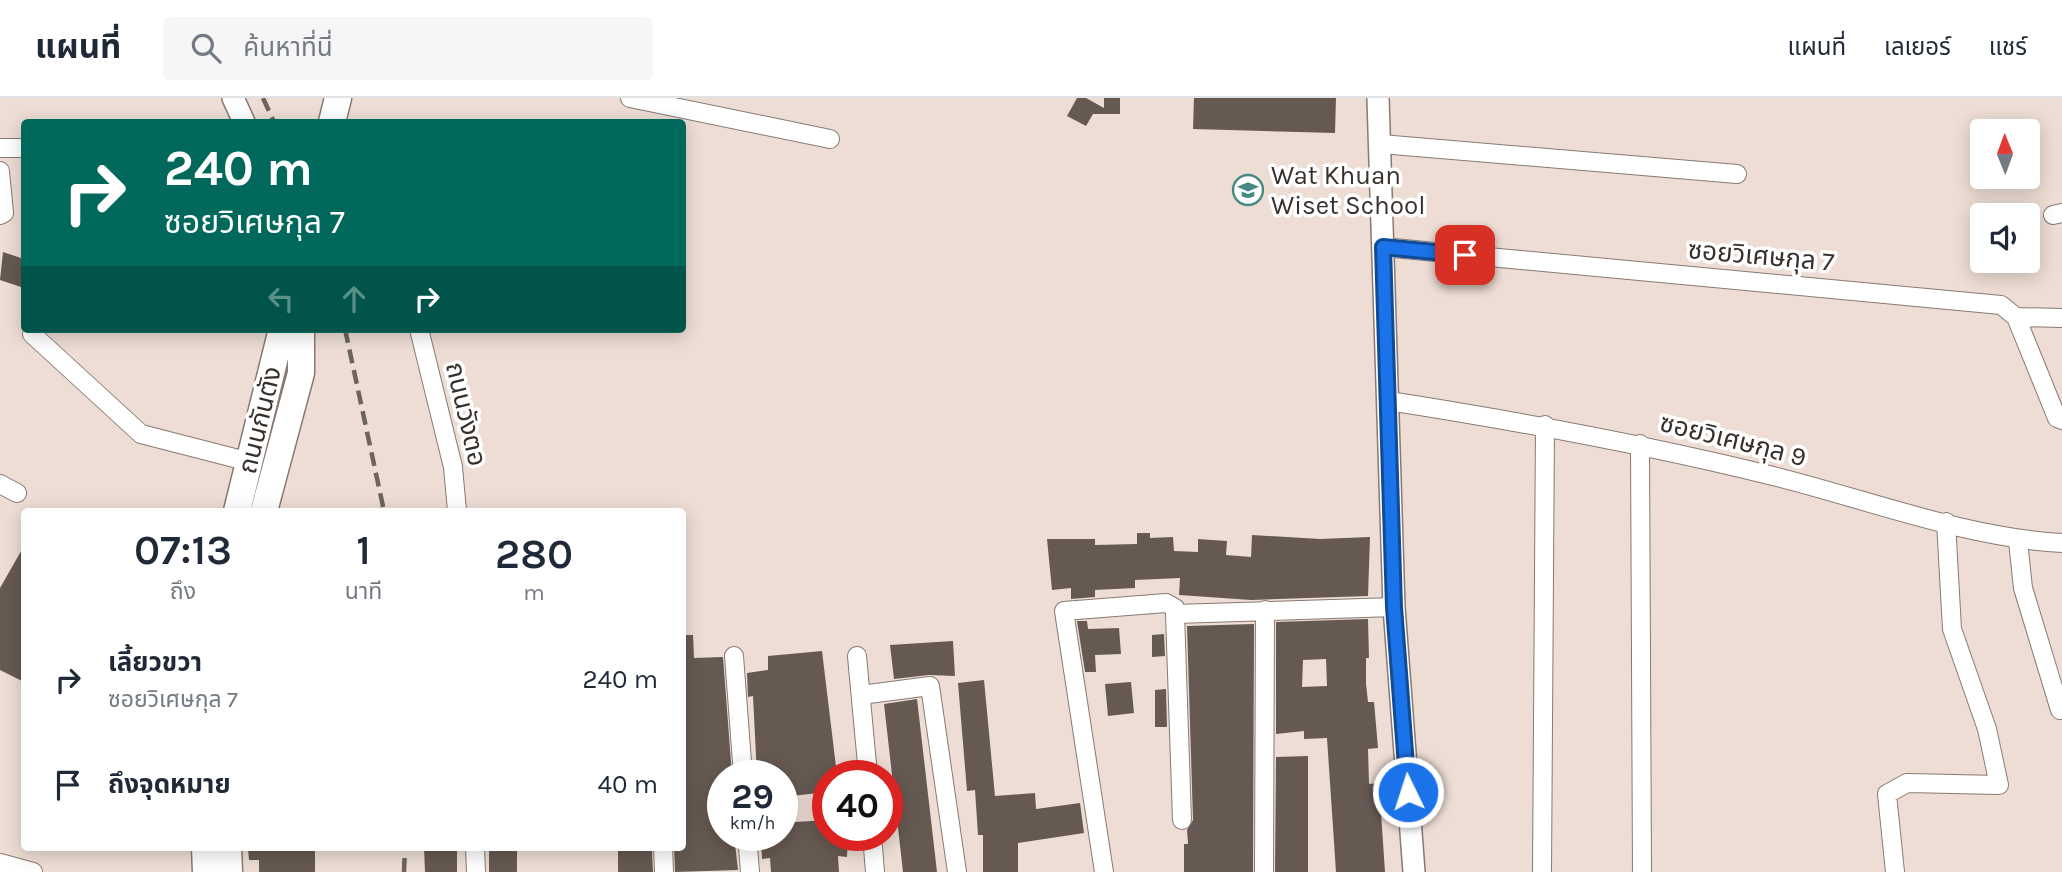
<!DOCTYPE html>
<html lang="th">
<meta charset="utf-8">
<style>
:root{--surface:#fff;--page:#f6f6f7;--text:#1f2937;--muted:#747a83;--line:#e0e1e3}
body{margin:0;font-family:Karla,"Noto Sans Thai",sans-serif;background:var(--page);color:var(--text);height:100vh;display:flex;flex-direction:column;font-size:26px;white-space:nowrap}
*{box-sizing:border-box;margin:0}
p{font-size:23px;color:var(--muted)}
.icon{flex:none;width:38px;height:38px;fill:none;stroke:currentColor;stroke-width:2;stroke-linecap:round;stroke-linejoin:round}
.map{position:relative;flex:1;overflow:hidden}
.panel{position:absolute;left:21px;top:410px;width:665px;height:343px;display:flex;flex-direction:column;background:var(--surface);border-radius:7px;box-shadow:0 4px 18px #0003}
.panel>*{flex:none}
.top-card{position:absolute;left:21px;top:21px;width:665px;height:214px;border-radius:7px;box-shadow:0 4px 18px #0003;background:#00695c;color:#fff;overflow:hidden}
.needle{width:46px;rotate:359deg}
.controls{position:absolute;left:1970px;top:21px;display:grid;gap:14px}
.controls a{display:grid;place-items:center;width:70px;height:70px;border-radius:7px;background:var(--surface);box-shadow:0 4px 18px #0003;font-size:35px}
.speed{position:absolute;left:707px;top:662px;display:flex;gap:14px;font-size:35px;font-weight:700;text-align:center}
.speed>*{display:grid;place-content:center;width:91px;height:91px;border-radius:50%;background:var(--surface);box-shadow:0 4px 18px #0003;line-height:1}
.speed small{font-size:18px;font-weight:400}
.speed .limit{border:10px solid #d22;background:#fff;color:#111}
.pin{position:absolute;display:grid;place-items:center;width:60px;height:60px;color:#fff;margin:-30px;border-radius:14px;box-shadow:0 4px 10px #0006}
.me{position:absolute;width:77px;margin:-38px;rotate:356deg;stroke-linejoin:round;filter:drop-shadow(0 0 5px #0008)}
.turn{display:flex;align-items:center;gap:24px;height:147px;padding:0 28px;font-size:32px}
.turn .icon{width:91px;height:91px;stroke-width:2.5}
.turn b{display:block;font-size:49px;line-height:60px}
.lanes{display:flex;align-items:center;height:66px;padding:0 28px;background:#0003;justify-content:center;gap:35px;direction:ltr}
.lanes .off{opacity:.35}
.eta{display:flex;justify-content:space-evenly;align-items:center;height:119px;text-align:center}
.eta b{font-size:42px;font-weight:600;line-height:49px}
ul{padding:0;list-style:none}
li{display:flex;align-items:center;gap:21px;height:105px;padding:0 28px}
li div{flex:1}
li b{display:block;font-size:26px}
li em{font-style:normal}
header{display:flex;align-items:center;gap:42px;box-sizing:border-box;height:98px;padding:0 35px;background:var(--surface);border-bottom:2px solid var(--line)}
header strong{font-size:33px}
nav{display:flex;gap:38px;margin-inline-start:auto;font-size:24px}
.search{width:490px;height:63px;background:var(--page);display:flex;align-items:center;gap:18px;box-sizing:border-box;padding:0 24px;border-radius:7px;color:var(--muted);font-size:26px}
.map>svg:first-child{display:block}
.building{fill:#665951;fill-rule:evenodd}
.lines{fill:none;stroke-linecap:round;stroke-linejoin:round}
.minor-casing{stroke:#887a72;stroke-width:20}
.tertiary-casing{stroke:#887a72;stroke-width:24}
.primary-casing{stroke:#887a72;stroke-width:29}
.minor{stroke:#fff;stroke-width:18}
.tertiary{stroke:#fff;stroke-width:21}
.primary{stroke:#fff;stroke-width:26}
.rail{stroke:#6d645f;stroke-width:4.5;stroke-dasharray:14 7;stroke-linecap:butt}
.route-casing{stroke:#114b97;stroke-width:18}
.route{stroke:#1a73e8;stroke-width:12}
.labels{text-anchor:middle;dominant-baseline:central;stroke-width:7;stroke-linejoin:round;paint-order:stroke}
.poi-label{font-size:26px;fill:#37312d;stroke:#fff;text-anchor:start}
.street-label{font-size:26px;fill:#37312d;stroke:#fff}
</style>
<header>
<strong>แผนที่</strong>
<div class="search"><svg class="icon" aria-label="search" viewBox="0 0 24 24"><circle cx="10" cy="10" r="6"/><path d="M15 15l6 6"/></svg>ค้นหาที่นี่</div>
<nav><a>แผนที่</a><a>เลเยอร์</a><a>แชร์</a></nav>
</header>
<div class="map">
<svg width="2062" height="774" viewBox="0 0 2062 774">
<rect width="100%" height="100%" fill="#edddd4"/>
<path class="building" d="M1077 0H1086L1104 10V0H1120V16H1093L1086 28 1067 18Z
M1194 0H1336L1335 35 1193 31Z
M3 154 24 161V190L0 182Z
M1137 435H1150V440L1173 439 1174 453 1198 454V441L1227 443 1226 457 1251 459 1252 437 1320 441 1370 439 1368 498 1251 502 1179 497 1180 480 1135 482V490L1095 492V499L1071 501V490L1052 492 1047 441H1095V447L1137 446Z
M24 448V584L0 572V490Z
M1368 521 1369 560H1366V586L1368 604H1374L1378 650 1368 651 1369 686 1379 685 1385 774H1336L1327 640 1304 641V633L1276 636V524ZM1326 561 1327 588 1302 589 1303 562Z
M1077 523H1087L1088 531 1119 530 1121 556 1095 557 1096 574H1085Z
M1254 526 1253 774H1184V746H1188L1187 732 1193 722 1187 528Z
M1164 536 1165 558 1152 559V537Z
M682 537H693L694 560 723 559 732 677H723V737H734L738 772 675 774 674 749H682Z
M953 543 955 578 929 577 894 581 890 547Z
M822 553 837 677H828V694L782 699V677H757L753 598 748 599 747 575 768 572V558Z
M984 582 995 698 1035 695 1036 711 1080 705 1084 735 1018 745V774H983V737H978L975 692 967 693 958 585Z
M1131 584 1134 615 1108 618 1105 586Z
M1166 591 1167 629H1155V592Z
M917 601 937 774H903L884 606Z
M1308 658V774H1275L1276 659Z
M782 714 794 715 795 724 828 722V737H848L847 759 838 758 839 774H771L770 760 762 761 761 737H782Z
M297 749H315V774H259V762H249L248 750Z
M424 749H457V774H425Z
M489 749H517V774H489Z
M618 753H652L653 774H618Z"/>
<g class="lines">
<g class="minor-casing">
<path id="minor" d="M630 0 830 41
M1381 46 1737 76
M0 50H24
M0 73 4 115 0 117
M2053 117 2062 115
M1383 149 2001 207 2016 219 2057 320 2062 322
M2016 219 2062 220
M419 231 453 369 457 413
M32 236 141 336 250 364
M1389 303C1517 323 1643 346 1769 377 1863 400 1966 440 2062 445
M1640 346 1642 774
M0 386 17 395
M2018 443 2023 490 2060 612
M734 558 743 677
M857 558 868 677
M861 597 930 588 957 774
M1182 722 1175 516 1394 509
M747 737 750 774
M872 737 875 774
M475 749 476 774
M663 749 664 774
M0 765 33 774
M1104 774 1064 513 1166 505 1175 510V516
M1264 774 1265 512
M1542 774 1545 327
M1895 774 1887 696 1907 685 1999 687 1987 631 1952 531 1946 424"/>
</g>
<g class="tertiary-casing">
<path id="tertiary" d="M233 0 244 24
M1378 0 1394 509 1414 774"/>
</g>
<g class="primary-casing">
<path id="primary" d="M332 24 338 0
M237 413 282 231
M264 413 301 275V231
M205 749 206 774
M228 749 229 774"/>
</g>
<use href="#minor" class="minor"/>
<use href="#tertiary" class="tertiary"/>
<use href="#primary" class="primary"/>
<path class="rail" d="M263 0 274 24
M345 231 384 413
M404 774 405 749"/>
</g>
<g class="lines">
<g class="route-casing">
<path id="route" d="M1408 694 1394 509 1383 149 1465 157"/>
</g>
<use href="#route" class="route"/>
</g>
<defs>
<g id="school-ring" transform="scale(1.575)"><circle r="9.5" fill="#fff" stroke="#468b83" stroke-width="1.5"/><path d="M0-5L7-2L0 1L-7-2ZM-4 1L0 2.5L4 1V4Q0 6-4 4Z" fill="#468b83"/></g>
</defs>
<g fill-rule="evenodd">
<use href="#school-ring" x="1248" y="92"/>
</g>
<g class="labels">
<g class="poi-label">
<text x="1271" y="77">Wat Khuan<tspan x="1271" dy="30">Wiset School</tspan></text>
</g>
<g class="street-label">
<text transform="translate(1761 158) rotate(5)">ซอยวิเศษกุล 7</text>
<text transform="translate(466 316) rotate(77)">ถนนวังตอ</text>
<text transform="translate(260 322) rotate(-76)">ถนนกันตัง</text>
<text transform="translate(1733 342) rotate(14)">ซอยวิเศษกุล 9</text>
</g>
</g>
</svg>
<div class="controls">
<a><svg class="needle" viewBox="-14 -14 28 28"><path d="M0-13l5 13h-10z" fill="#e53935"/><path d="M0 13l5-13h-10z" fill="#747a83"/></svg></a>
<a><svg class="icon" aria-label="sound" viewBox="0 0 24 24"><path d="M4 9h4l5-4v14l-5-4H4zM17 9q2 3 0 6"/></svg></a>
</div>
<div class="speed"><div>29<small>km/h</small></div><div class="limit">40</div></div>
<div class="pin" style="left:1465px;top:157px;background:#d93025"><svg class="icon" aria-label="arrive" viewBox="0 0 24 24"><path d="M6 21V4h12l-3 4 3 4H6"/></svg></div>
<svg class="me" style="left:1408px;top:694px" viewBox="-20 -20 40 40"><circle r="17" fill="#1a73e8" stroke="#fff" stroke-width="3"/><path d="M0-11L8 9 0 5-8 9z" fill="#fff"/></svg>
<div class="top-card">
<div class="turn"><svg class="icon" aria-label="right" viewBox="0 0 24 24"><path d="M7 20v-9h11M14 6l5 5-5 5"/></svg><div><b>240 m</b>ซอยวิเศษกุล 7</div></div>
<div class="lanes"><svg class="icon off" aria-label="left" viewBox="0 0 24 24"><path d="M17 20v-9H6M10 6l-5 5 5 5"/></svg><svg class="icon off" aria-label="ahead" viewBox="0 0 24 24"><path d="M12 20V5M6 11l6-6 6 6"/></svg><svg class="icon" aria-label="right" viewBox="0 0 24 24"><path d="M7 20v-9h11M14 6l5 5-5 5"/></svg></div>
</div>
<section class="panel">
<div class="eta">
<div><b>07:13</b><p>ถึง</p></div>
<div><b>1</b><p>นาที</p></div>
<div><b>280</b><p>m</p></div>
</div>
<ul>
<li><svg class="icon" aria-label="right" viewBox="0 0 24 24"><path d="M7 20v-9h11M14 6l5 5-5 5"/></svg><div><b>เลี้ยวขวา</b><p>ซอยวิเศษกุล 7</p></div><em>240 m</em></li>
<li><svg class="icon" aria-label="arrive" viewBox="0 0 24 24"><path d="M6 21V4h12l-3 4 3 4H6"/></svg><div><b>ถึงจุดหมาย</b></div><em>40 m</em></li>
</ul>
</section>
</div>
